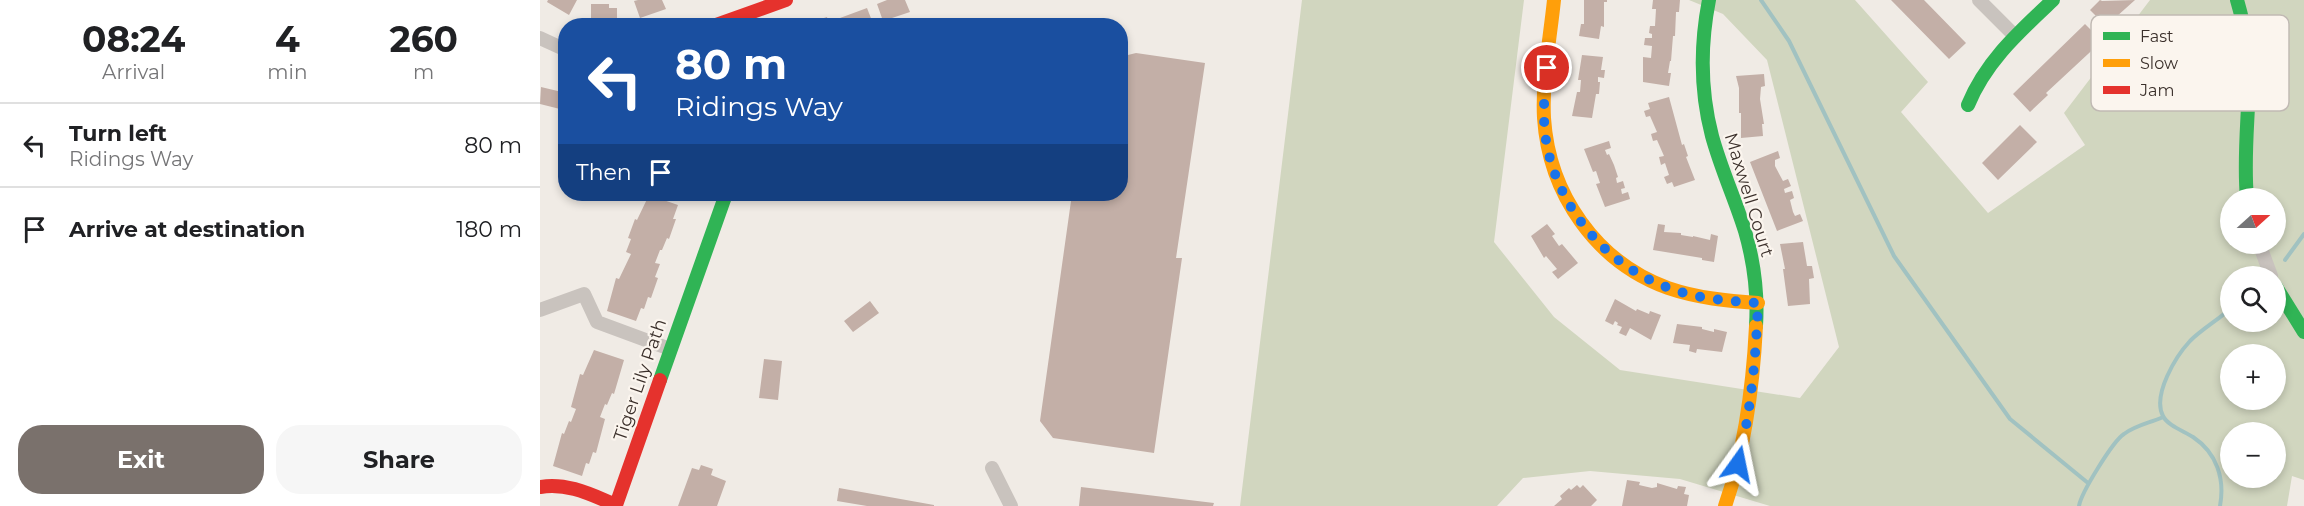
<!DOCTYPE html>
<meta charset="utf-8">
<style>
:root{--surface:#fff;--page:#f6f6f6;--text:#202124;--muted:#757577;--line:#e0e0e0;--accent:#7a716c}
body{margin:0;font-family:Montserrat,sans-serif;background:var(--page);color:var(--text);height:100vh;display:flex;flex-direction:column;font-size:22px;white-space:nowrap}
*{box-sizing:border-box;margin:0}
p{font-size:20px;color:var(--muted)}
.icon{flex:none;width:33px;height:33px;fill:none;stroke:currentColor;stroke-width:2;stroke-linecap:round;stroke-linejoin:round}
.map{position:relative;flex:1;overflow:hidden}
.panel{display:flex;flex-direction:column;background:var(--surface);width:540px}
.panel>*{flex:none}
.hud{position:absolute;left:18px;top:18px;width:570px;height:183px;border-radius:24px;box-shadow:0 3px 9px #0003;background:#1a4fa0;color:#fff;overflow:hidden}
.needle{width:39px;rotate:69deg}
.controls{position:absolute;left:1680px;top:188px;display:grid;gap:12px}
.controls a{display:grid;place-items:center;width:66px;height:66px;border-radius:50%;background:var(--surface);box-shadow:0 3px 9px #0003;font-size:30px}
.pin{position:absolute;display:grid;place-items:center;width:51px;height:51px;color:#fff;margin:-26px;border:3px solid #fff;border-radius:50%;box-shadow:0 2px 6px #0007}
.me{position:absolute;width:66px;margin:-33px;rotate:12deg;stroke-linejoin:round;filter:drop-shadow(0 0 4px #0008)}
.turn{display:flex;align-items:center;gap:21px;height:126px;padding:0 18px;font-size:27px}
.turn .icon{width:78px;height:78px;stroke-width:2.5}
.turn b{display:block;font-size:42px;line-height:51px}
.then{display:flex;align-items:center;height:57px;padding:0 18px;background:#0003;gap:12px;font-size:22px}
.eta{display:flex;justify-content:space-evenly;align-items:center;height:102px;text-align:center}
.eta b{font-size:36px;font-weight:700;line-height:42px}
.action{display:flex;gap:12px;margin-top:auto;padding:12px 18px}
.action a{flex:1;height:69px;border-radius:24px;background:var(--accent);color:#fff;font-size:24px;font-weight:700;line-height:69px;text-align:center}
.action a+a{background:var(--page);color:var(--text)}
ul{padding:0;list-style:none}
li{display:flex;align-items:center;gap:18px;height:84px;padding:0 18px;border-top:2px solid var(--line)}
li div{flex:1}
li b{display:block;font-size:22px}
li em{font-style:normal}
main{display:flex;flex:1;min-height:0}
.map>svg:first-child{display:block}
.green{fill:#d1d6bf;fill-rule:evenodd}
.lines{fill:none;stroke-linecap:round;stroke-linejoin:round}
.stream{stroke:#a1c2c1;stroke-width:4}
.building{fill:#c3afa7}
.street{stroke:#c9c3be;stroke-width:14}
.fast{stroke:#30b455;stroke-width:14}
.slow{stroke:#ff9f0a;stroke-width:14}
.jam{stroke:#e5322d;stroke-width:14}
.route{stroke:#1a73e8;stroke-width:10;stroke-dasharray:0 18}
.labels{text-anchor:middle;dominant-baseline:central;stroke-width:4.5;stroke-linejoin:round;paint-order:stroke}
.street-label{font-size:18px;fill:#3b302b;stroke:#fbf5ee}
.key{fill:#fbf5ee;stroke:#c1bab4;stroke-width:1.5}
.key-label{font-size:16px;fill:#3b302b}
</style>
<main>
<section class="panel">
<div class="eta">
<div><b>08:24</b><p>Arrival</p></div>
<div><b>4</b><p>min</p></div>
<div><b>260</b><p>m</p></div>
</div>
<ul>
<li><svg class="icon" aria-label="left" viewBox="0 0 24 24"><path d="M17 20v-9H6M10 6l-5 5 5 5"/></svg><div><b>Turn left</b><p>Ridings Way</p></div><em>80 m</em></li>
<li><svg class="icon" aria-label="arrive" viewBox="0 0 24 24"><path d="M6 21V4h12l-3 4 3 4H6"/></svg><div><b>Arrive at destination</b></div><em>180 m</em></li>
</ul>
<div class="action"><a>Exit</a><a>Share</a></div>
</section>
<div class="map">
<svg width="1764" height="506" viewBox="0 0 1764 506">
<rect width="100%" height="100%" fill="#f0ebe5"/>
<path class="green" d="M762 0H984L954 242 1014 317 1080 370 1260 398 1299 347 1227 60 1183 14 1149 0H1315L1388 82 1361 112 1448 213 1545 145 1524 113 1610 0H1764V480L1752 476 1747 506H1230L1140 479 1050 471 983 478 957 506H700ZM1690 198H1736V243H1690ZM1690 276H1736V321H1690ZM1690 354H1736V399H1690ZM1690 432H1736V477H1690Z"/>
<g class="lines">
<path class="stream" d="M1221 0 1249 41 1354 256 1470 419 1548 483
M1745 260 1764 234
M1539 506C1541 493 1573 441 1584 434 1596 425 1610 423 1623 417
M1680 506C1685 479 1677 453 1653 437 1644 431 1628 426 1623 416 1612 395 1636 356 1650 341 1662 329 1678 320 1690 309"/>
</g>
<path class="building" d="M8 0H37L29 15 7 2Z
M98 0H122L126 9 100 18 94 1Z
M347 0H365L370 12 343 21 337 4Z
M1044 0H1067V2H1064V27L1061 26 1059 39 1039 36 1041 24H1044Z
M1113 0H1140L1139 12H1136L1135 36H1133L1131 61H1130L1128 73H1131L1129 86 1103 82V57L1111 58 1112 46 1104 45 1105 38H1112V34L1109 33 1110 26H1115L1116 9H1112Z
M1351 0H1384L1426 43 1409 59Z
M1560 0 1562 1 1595 0 1566 26 1550 10Z
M51 4H69V8H77V23H51Z
M327 8 334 26H303L300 18Z
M287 17 289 26H262V25Z
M1545 24 1562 41 1506 93 1508 95 1490 112 1473 94Z
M596 53 665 63 636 258H642L614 453 513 438 500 421 532 194H580V57Z
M1042 55 1063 57 1061 70H1065L1064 78 1058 77V82H1060L1059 94H1056L1052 118 1032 116 1037 92H1040L1041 80H1038Z
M1224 74 1225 86 1221 87 1220 99 1224 124H1222L1223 136 1201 138V113H1199V88L1196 76Z
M1 87 26 93 24 110 0 104Z
M1129 97 1142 145 1144 144 1148 156 1146 157 1155 180 1134 187 1132 182 1127 184 1124 177 1129 175 1125 163 1121 165 1119 157 1124 156 1117 140 1113 141 1111 134 1117 132 1110 116 1106 117 1104 111 1110 109 1108 103Z
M1480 125 1497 142 1458 180 1442 163Z
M1069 141 1071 148 1065 150 1067 155 1069 154 1074 165 1078 177 1076 178 1077 183 1083 181 1085 188 1081 189 1082 194 1088 192 1090 199 1065 207 1056 184 1060 183 1056 171 1053 172 1044 149Z
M1238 151 1240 158 1235 160V166L1243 181 1248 179 1251 186 1244 189 1245 193 1252 191 1254 198 1250 200 1253 212 1255 216 1260 214 1263 221 1237 231 1210 162Z
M109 195 138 205 133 219H136L129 239 127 238 122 250H120L115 263 120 264 115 277 118 278 111 298 108 297 104 309 101 308 96 321 67 311 76 278 79 279 91 254 86 252 91 239 88 238 95 219 97 220Z
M1007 224 1015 234 1012 236 1019 246 1022 244 1038 263 1018 279 1012 272 1017 269 1006 256 1004 258 991 236Z
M1118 224 1125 225 1124 232 1141 233V235L1153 237V236L1170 240 1171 234 1178 236 1174 262 1162 260V258L1113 250Z
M1263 242 1267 266H1272L1274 278 1269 279 1270 304 1248 306 1243 269H1245L1240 244Z
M1075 299 1096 311 1097 309 1109 314 1110 311 1121 315 1111 340 1090 328 1086 336 1079 333 1082 327 1077 325 1078 323 1075 321 1073 325 1065 321Z
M330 301 339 313 313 332 304 321Z
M1137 324 1162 327V329L1174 332V329L1187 332 1182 352 1157 349 1156 353 1149 351 1150 345 1133 343Z
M54 350 84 360 74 394 72 393 67 405 65 404 60 417 65 419 56 453 53 452 49 464 46 463 42 476 13 466 22 433 24 434 29 421 31 422 36 409 31 407 40 374 43 375Z
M224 359 242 361 238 400 219 398Z
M161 465 173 469 171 475 186 481 177 506H138L152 468 159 470Z
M1087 480 1100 482 1099 485 1112 488 1117 487V483L1137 489 1138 486 1146 487 1144 494 1149 495 1147 506H1082Z
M1037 485 1040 488 1043 485 1057 500 1051 506H1014L1022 499 1020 496 1029 488 1031 490Z
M541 487 674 503 673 506H539Z
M299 488 394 505V506H327L297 501Z"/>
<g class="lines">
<path class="street" d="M1439 0 1475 36
M0 38 26 50
M1719 243 1731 276
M0 310 44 294 57 322 130 349
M452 468 471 506"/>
<path class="fast" d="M1169 0C1160 46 1160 90 1172 136 1181 169 1195 199 1205 231 1214 262 1218 294 1216 326
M1697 0C1704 24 1709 48 1709 73 1709 115 1703 156 1707 198
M1428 105C1446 61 1479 32 1513 0
M1736 287 1764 332
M120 380 186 194"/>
<path class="slow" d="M1014 0C1010 39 1002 79 1004 118 1009 194 1056 262 1128 288 1157 298 1188 301 1218 303
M1185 506C1205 449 1213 387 1216 326"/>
<path class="jam" d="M173 26 246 0
M0 487C27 482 52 495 76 505L120 380"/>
</g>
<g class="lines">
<path class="route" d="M1007 68C1004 94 1002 121 1007 146 1020 211 1069 268 1132 289 1159 299 1189 301 1218 303 1216 356 1211 412 1198 464"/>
</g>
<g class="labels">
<g class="street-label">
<text transform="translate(1209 195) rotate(73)">Maxwell Court</text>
<text transform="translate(100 380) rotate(-71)">Tiger Lily Path</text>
</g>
</g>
<rect x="1551" y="15" width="198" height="96" rx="9" class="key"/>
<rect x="1563" y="32" width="27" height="8" fill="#30b455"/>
<rect x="1563" y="59" width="27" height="8" fill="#ff9f0a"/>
<rect x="1563" y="86" width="27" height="8" fill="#e5322d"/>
<g class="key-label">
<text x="1600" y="42">Fast</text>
<text x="1600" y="69">Slow</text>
<text x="1600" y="96">Jam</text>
</g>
</svg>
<div class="controls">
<a><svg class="needle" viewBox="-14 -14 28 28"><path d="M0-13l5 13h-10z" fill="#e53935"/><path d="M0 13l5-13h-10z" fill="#757577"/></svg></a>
<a><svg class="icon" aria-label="search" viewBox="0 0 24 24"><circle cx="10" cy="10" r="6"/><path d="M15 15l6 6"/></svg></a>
<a>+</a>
<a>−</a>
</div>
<div class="pin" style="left:1007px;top:68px;background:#d93025"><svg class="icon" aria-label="arrive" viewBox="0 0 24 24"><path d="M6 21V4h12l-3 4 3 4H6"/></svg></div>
<svg class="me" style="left:1198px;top:464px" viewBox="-20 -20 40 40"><path d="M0-17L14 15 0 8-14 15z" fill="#1a73e8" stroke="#fff" stroke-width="4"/></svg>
<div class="hud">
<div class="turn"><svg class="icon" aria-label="left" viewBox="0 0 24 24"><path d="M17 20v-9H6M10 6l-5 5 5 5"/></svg><div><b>80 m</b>Ridings Way</div></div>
<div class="then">Then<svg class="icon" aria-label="arrive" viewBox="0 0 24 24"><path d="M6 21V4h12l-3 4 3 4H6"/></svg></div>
</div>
</div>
</main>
